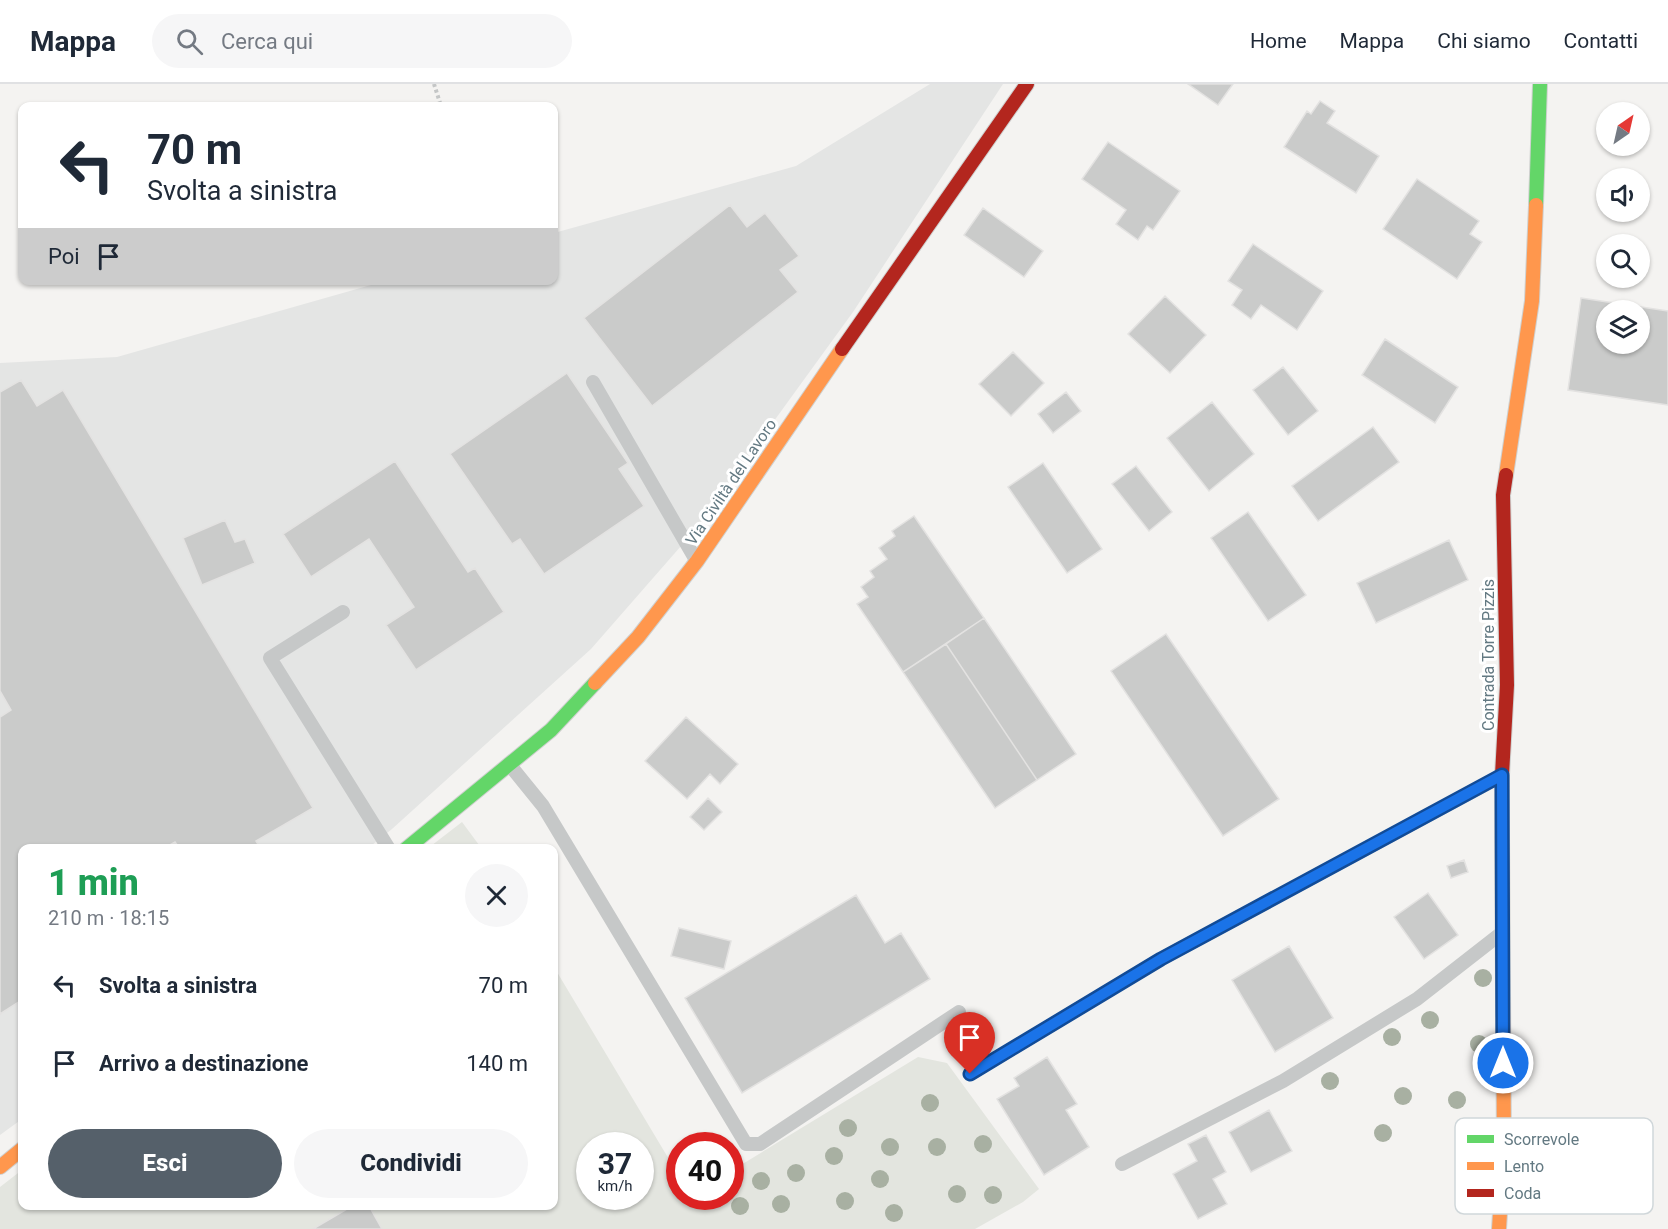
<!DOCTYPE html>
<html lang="it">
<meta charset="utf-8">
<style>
:root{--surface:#fff;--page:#f6f6f7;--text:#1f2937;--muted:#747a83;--line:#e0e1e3;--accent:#55606a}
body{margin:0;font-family:Roboto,sans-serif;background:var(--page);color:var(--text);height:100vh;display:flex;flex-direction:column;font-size:22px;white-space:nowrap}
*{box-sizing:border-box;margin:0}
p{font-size:20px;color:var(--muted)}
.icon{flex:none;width:33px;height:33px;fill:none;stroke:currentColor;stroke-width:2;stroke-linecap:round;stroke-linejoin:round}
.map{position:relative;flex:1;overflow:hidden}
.drawer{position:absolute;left:18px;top:760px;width:540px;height:366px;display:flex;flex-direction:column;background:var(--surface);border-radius:12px;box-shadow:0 2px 4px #0004}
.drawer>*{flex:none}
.top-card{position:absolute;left:18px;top:18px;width:540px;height:183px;border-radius:12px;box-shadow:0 2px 4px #0004;background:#fff;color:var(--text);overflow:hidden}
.needle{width:39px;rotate:34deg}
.buttons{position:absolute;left:1596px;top:18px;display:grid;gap:12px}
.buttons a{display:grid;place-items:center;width:54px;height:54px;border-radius:50%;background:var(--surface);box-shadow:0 2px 4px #0004;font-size:30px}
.speed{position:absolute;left:576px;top:1048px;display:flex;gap:12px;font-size:30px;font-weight:700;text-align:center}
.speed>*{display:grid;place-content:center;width:78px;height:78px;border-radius:50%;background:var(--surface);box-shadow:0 2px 4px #0004;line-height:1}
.speed small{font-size:15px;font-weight:400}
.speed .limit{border:9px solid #d22;background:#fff;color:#111}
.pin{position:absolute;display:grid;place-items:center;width:51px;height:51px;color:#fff;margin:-62px -26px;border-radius:50% 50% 50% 0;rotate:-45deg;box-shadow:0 0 6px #0007}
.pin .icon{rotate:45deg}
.me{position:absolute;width:66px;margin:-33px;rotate:0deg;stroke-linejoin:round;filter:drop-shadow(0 0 4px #0008)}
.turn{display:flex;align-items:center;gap:21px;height:126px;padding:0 30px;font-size:27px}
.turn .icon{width:78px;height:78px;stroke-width:2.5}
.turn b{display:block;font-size:42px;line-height:51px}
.then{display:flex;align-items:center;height:57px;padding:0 30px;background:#0003;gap:12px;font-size:22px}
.round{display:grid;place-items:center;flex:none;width:63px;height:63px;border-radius:32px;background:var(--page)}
.overview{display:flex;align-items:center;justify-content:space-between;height:102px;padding:0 30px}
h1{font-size:36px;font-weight:800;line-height:45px;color:#1e9e55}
.button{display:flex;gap:12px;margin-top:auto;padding:12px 30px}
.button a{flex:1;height:69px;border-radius:36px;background:var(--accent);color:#fff;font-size:24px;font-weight:800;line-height:69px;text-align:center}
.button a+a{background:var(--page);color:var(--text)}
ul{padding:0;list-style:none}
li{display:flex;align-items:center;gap:18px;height:78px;padding:0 30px}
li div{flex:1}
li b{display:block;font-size:22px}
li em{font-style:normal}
header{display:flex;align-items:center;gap:36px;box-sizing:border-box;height:84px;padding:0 30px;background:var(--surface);border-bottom:2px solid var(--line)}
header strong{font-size:28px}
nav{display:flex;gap:33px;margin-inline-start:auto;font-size:21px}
.search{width:420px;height:54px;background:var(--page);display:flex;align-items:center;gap:15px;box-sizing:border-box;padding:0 21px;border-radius:33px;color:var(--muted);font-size:22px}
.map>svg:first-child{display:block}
.built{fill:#e4e5e4}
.green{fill:#e3e5df;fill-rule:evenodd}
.building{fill:#cacbca;stroke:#e3e2e1;stroke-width:1.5;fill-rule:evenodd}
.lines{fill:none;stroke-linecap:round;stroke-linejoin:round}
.fast-casing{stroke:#cfd0cf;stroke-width:16}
.slow-casing{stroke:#cfd0cf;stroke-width:16}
.jam-casing{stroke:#cfd0cf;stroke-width:16}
.path{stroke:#c4c6c6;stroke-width:4;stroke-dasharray:3 3;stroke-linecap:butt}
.lane{stroke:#c6c8c8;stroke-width:14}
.fast{stroke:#63d668;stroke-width:14}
.slow{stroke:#ff974d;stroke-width:14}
.jam{stroke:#b3261e;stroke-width:14}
.tree{fill:#a8b0a2}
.route-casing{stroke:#114b97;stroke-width:15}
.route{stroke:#1a73e8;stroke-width:10}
.labels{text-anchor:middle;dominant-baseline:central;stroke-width:6;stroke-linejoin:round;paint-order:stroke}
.street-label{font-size:16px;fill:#637982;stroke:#fff}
.key{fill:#fff;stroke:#d0d7da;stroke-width:1.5}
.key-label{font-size:16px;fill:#637982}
</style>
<header>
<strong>Mappa</strong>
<div class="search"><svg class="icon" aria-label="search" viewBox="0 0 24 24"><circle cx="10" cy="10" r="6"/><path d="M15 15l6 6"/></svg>Cerca qui</div>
<nav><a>Home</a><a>Mappa</a><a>Chi siamo</a><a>Contatti</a></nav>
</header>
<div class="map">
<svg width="1668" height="1145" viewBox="0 0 1668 1145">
<rect width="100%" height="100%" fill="#f4f3f1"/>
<path class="built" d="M930 0H1003L853 228 695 446 591 565 392 745 367 765H22V1035L0 1051V279L117 273 385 197 554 196V149L796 82Z"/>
<path class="green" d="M462 738 482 765H427Z
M554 883 679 1092 680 1113H730L731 1087 918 973 947 979 1039 1105 1023 1118 975 1145H0V1103L22 1086V1122H554ZM590 1062H640V1113H590Z"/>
<path class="building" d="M1188 0H1233L1218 21Z
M1320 17 1335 27 1327 39 1379 72 1356 109 1284 63 1307 27 1311 30Z
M1108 58 1180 107 1153 146 1147 142 1138 156 1116 140 1126 126 1082 95Z
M1417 95 1479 137 1470 150 1482 158 1457 195 1383 145Z
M730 121 747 143 765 129 799 172 780 186 798 208 652 322 584 234Z
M983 124 1043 167 1024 193 964 151Z
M1253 160 1323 207 1297 246 1261 221 1251 235 1232 221 1242 206 1228 197Z
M1165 212 1206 251 1170 289 1128 250Z
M1581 214 1668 227V321L1568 306ZM1606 226H1640V260H1606Z
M1385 255 1458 303 1435 339 1362 291Z
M1013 268 1044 299 1011 332 979 300Z
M1283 283 1318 327 1288 351 1253 306Z
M567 289 628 379 619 385 644 422 544 490 520 455 512 460 450 370Z
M21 296 37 322 63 306 313 724 256 757 261 765H180L175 758 163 765H22V916L0 930V633L11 626 0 607V308Z
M1066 308 1081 327 1053 349 1038 330Z
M1212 318 1254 370 1209 407 1167 354Z
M1373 343 1399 378 1318 437 1292 402Z
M395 377 468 488 475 484 504 528 416 586 386 541 414 523 369 455 311 493 283 450Z
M1043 379 1102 465 1067 489 1008 403Z
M1136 382 1172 428 1149 447 1112 400Z
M1248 428 1306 511 1268 537 1211 454Z
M914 432 984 534 903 588 857 520 868 513 861 503 874 493 870 487 887 475 879 464 895 452 892 447Z
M225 436 235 458 245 455 255 479 202 501 183 454Z
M1449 456 1468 496 1376 539 1357 499Z
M984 534 1076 670 1037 696 946 560Z
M1166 550 1279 715 1223 752 1111 587Z
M946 560 1037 696 995 724 903 588Z
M686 633 738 680 720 700 710 690 687 715 645 677Z
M708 714 722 728 704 746 690 733Z
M1464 776 1468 788 1451 794 1447 782Z
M1428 809 1458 851 1424 875 1394 833Z
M856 811 885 859 901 849 930 895 742 1009 685 914Z
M679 844 731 857 724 885 671 872Z
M1289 862 1333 934 1275 968 1232 896Z
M1047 973 1077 1020 1066 1026 1089 1063 1044 1091 997 1015 1019 1002 1014 994Z
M1269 1026 1292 1067 1251 1088 1229 1048Z
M1206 1051 1226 1088 1213 1095 1227 1120 1198 1135 1173 1090 1197 1077 1188 1060Z
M352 1122H369L382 1145H313Z"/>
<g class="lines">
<g class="fast-casing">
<path id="fast" d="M1536 121 1540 0
M406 765 551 646 595 599"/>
</g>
<g class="slow-casing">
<path id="slow" d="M1506 391 1532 217 1536 121
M595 599 638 553 697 477 842 265
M0 1083 22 1065
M1499 1145 1504 1066 1502 752"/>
</g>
<g class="jam-casing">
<path id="jam" d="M842 265 1027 0
M1502 752V691L1507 601 1503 411 1506 391"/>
</g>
<path class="path" d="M434 0 441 22"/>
<path class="lane" d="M593 298 696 476
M343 528 270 574 389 765
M509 680 543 722 746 1060H760L959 928
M970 990 1161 875 1501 692
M1122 1080 1283 997 1417 915 1499 851"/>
<use href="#fast" class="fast"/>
<use href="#slow" class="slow"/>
<use href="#jam" class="jam"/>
</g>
<g class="tree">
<circle cx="1483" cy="894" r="9"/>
<circle cx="1430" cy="936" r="9"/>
<circle cx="1392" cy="953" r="9"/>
<circle cx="1479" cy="960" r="9"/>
<circle cx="1330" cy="997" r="9"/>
<circle cx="1403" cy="1012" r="9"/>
<circle cx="1457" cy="1016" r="9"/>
<circle cx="930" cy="1019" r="9"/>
<circle cx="848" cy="1044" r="9"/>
<circle cx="1383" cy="1049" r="9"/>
<circle cx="983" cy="1060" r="9"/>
<circle cx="890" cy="1063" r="9"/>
<circle cx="937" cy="1063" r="9"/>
<circle cx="834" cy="1072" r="9"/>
<circle cx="796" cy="1089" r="9"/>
<circle cx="880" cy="1095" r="9"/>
<circle cx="761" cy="1097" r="9"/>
<circle cx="957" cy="1110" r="9"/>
<circle cx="993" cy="1111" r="9"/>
<circle cx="845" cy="1117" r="9"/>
<circle cx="781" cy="1120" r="9"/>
<circle cx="740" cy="1122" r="9"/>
<circle cx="894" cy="1129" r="9"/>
</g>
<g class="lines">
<g class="route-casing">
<path id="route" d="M970 990 1161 875 1502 691 1503 979"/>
</g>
<use href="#route" class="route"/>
</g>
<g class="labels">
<g class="street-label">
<text transform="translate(731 398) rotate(-56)">Via Civiltà del Lavoro</text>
<text transform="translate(1488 571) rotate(-90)">Contrada Torre Pizzis</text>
</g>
</g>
<rect x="1455" y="1034" width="198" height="96" rx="9" class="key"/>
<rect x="1467" y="1051" width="27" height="8" fill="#63d668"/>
<rect x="1467" y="1078" width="27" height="8" fill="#ff974d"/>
<rect x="1467" y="1105" width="27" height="8" fill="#b3261e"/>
<g class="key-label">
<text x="1504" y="1061">Scorrevole</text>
<text x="1504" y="1088">Lento</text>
<text x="1504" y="1115">Coda</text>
</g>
</svg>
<div class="buttons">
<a><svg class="needle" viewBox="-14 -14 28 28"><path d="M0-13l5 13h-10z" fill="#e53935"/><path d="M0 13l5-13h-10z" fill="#747a83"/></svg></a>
<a><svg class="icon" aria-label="sound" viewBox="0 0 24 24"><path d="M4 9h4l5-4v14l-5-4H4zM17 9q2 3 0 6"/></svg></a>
<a><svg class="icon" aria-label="search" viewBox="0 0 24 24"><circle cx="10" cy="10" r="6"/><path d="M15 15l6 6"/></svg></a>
<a><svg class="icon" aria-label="layers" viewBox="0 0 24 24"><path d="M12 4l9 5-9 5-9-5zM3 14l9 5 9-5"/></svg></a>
</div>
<div class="speed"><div>37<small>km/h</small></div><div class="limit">40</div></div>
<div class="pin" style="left:970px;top:990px;background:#d93025"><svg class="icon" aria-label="arrive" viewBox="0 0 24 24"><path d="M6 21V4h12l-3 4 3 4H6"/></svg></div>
<svg class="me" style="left:1503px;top:979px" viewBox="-20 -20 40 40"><circle r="17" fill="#1a73e8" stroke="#fff" stroke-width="3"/><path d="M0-11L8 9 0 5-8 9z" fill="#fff"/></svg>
<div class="top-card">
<div class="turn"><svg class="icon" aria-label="left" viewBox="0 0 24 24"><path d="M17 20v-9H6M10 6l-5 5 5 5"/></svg><div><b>70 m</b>Svolta a sinistra</div></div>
<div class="then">Poi<svg class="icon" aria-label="arrive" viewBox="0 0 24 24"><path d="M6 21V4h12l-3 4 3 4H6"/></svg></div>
</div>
<section class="drawer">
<div class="overview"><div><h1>1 min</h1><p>210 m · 18:15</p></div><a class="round"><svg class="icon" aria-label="close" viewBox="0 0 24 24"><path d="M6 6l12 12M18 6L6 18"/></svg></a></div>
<ul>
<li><svg class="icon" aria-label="left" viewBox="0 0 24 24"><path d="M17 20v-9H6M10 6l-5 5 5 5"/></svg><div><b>Svolta a sinistra</b></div><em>70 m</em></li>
<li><svg class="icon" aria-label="arrive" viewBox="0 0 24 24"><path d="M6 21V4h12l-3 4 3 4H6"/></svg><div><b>Arrivo a destinazione</b></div><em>140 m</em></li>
</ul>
<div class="button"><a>Esci</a><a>Condividi</a></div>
</section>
</div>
